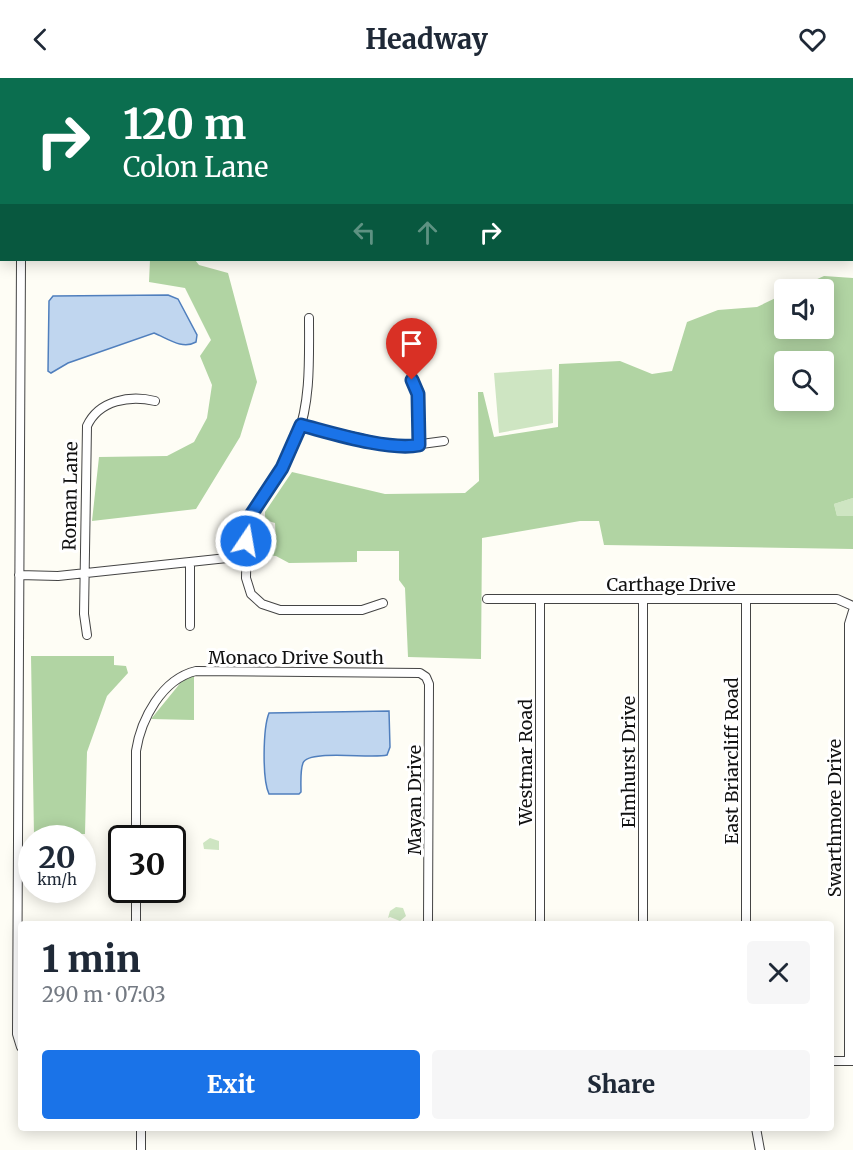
<!DOCTYPE html>
<meta charset="utf-8">
<style>
:root{--surface:#fff;--page:#f6f6f7;--text:#1f2937;--muted:#747a83;--accent:#1a73e8}
body{margin:0;font-family:Merriweather,serif;background:var(--page);color:var(--text);height:100vh;display:flex;flex-direction:column;font-size:22px;white-space:nowrap}
*{box-sizing:border-box;margin:0}
p{font-size:20px;color:var(--muted)}
.icon{flex:none;width:33px;height:33px;fill:none;stroke:currentColor;stroke-width:2;stroke-linecap:round;stroke-linejoin:round}
.map{position:relative;flex:1;overflow:hidden}
.panel{position:absolute;left:18px;top:843px;width:816px;height:210px;display:flex;flex-direction:column;background:var(--surface);border-radius:6px;box-shadow:0 3px 15px #0003}
.panel>*{flex:none}
.hud{position:absolute;left:0px;top:0px;width:854px;height:183px;box-shadow:0 3px 15px #0003;background:#0b6e4f;color:#fff;overflow:hidden}
.tools{position:absolute;left:774px;top:201px;display:grid;gap:12px}
.tools a{display:grid;place-items:center;width:60px;height:60px;border-radius:6px;background:var(--surface);box-shadow:0 3px 15px #0003;font-size:30px}
.speed{position:absolute;left:18px;top:747px;display:flex;gap:12px;font-size:30px;font-weight:700;text-align:center}
.speed>*{display:grid;place-content:center;width:78px;height:78px;border-radius:50%;background:var(--surface);box-shadow:0 3px 15px #0003;line-height:1}
.speed small{font-size:15px;font-weight:400}
.speed .limit{border:3px solid #111;border-radius:9px;background:#fff;color:#111}
.pin{position:absolute;display:grid;place-items:center;width:51px;height:51px;color:#fff;margin:-62px -26px;border-radius:50% 50% 50% 0;rotate:-45deg;box-shadow:0 0 6px #0007}
.pin .icon{rotate:45deg}
.me{position:absolute;width:66px;margin:-33px;rotate:12deg;stroke-linejoin:round;filter:drop-shadow(0 0 4px #0008)}
.turn{display:flex;align-items:center;gap:21px;height:126px;padding:0 24px;font-size:27px}
.turn .icon{width:78px;height:78px;stroke-width:2.5}
.turn b{display:block;font-size:42px;line-height:51px}
.lanes{display:flex;align-items:center;height:57px;padding:0 24px;background:#0003;justify-content:center;gap:30px;direction:ltr}
.lanes .off{opacity:.35}
.round{display:grid;place-items:center;flex:none;width:63px;height:63px;border-radius:6px;background:var(--page)}
.headline{display:flex;align-items:center;justify-content:space-between;height:102px;padding:0 24px}
h1{font-size:36px;font-weight:800;line-height:45px}
.primary-button{display:flex;gap:12px;margin-top:auto;padding:12px 24px}
.primary-button a{flex:1;height:69px;border-radius:6px;background:var(--accent);color:#fff;font-size:24px;font-weight:800;line-height:69px;text-align:center}
.primary-button a+a{background:var(--page);color:var(--text)}
header{display:flex;justify-content:space-between;align-items:center;height:78px;padding:0 24px;background:var(--surface);font-size:27px;font-weight:800}
.map>svg:first-child{display:block}
.industrial{fill:#ede7ed}
.green{fill:#cee5c2}
.forest{fill:#b1d4a3;fill-rule:evenodd}
.water{fill:#c0d6ef;stroke:#507fbd;stroke-width:1.5}
.lines{fill:none;stroke-linecap:round;stroke-linejoin:round}
.stream{stroke:#507fbd;stroke-width:2}
.minor-casing{stroke:#444;stroke-width:10}
.minor{stroke:#fff;stroke-width:8}
.route-casing{stroke:#114b97;stroke-width:15}
.route{stroke:#1a73e8;stroke-width:10}
.labels{text-anchor:middle;dominant-baseline:central;stroke-width:6;stroke-linejoin:round;paint-order:stroke}
.street-label{font-size:18px;fill:#111;stroke:#fff}
</style>
<header><svg class="icon" aria-label="back" viewBox="0 0 24 24"><path d="M15 5l-7 7 7 7"/></svg>Headway<svg class="icon" aria-label="heart" viewBox="0 0 24 24"><path d="M12 20l-8-8c-3-5 5-10 8-4 3-6 11-1 8 4z"/></svg></header>
<div class="map">
<svg width="853" height="1072" viewBox="0 0 853 1072">
<rect width="100%" height="100%" fill="#fefdf5"/>
<path class="industrial" d="M48 0H162L160 2Z
M261 447 274 449 272 462 259 460Z"/>
<path class="green" d="M162 0H341L160 1Z
M552 291 553 345 499 355 494 295Z
M853 420V438H837L834 426Z
M210 760 219 763V772L204 771 203 765Z
M396 829 403 830 406 838 400 843 390 839 388 840 390 833Z"/>
<path class="forest" d="M341 0H590L340 2Z
M709 0H853V25L852 2Z
M150 182H195L199 187 228 195 257 304 240 359 196 431 92 443 99 379 167 378 194 364 207 340 212 307 200 278 211 262 185 210 149 204Z
M824 198 853 200V420L834 426 837 438H853V471L604 467 599 443H580L482 460 481 581 408 579 405 510 399 502V473H357V484L289 485 276 478 261 477 260 466H276L275 445 265 442V434L292 394 385 416 465 415 479 403 478 314H483L494 359 558 349 559 286 620 283 652 296 672 293 687 244 718 232 757 229 784 216V250H824V212L795 211ZM784 284H824V322H784Z
M31 578H114V587L126 588 128 595 107 618 87 674 85 756 34 757Z
M194 598V642L151 641 182 603Z"/>
<path class="water" d="M168 217 178 221 197 257 196 264C182 272 167 260 154 255L68 285 51 295 48 293 49 223 53 218Z
M389 633 390 669 387 677C372 681 308 671 303 685 300 693 301 705 301 714L299 716H269C262 701 263 650 269 635Z"/>
<g class="lines">
<path class="stream" d="M241 2 266 0
M0 68 2 67"/>
<g class="minor-casing">
<path id="minor" d="M43 0V2
M682 0 683 2
M527 2 528 0
M852 83H853
M852 153 853 154
M21 182 17 956 21 969
M309 240C309 280 311 322 297 360 286 389 266 414 249 440L247 449 246 500 251 516 262 526 280 532H362L383 525
M413 302 418 316 419 367
M301 347 399 369 444 363
M190 484V548
M19 497 58 498 246 478
M487 521H837L853 528
M87 557 84 536 87 348C99 322 130 317 155 323
M136 760V673C141 641 162 601 196 593L420 595 426 599 429 606 428 846
M136 846V812
M540 846V521
M643 846V521
M746 846V521
M831 983H853
M849 983V546L853 533
M141 1050V1072
M756 1050 760 1072"/>
</g>
<use href="#minor" class="minor"/>
</g>
<g class="lines">
<g class="route-casing">
<path id="route" d="M246 463 247 449 249 440 282 390 301 347C332 355 389 373 419 367L418 316 412 302"/>
</g>
<use href="#route" class="route"/>
</g>
<g class="labels">
<g class="street-label">
<text transform="translate(70 418) rotate(-89)">Roman Lane</text>
<text x="671" y="506">Carthage Drive</text>
<text x="296" y="579">Monaco Drive South</text>
<text transform="translate(731 683) rotate(-90)">East Briarcliff Road</text>
<text transform="translate(525 684) rotate(-90)">Westmar Road</text>
<text transform="translate(628 684) rotate(-90)">Elmhurst Drive</text>
<text transform="translate(414 722) rotate(-90)">Mayan Drive</text>
<text transform="translate(834 740) rotate(-90)">Swarthmore Drive</text>
</g>
</g>
</svg>
<div class="tools">
<a><svg class="icon" aria-label="sound" viewBox="0 0 24 24"><path d="M4 9h4l5-4v14l-5-4H4zM17 9q2 3 0 6"/></svg></a>
<a><svg class="icon" aria-label="search" viewBox="0 0 24 24"><circle cx="10" cy="10" r="6"/><path d="M15 15l6 6"/></svg></a>
</div>
<div class="speed"><div>20<small>km/h</small></div><div class="limit">30</div></div>
<div class="pin" style="left:412px;top:302px;background:#d93025"><svg class="icon" aria-label="arrive" viewBox="0 0 24 24"><path d="M6 21V4h12l-3 4 3 4H6"/></svg></div>
<svg class="me" style="left:246px;top:463px" viewBox="-20 -20 40 40"><circle r="17" fill="#1a73e8" stroke="#fff" stroke-width="3"/><path d="M0-11L8 9 0 5-8 9z" fill="#fff"/></svg>
<div class="hud">
<div class="turn"><svg class="icon" aria-label="right" viewBox="0 0 24 24"><path d="M7 20v-9h11M14 6l5 5-5 5"/></svg><div><b>120 m</b>Colon Lane</div></div>
<div class="lanes"><svg class="icon off" aria-label="left" viewBox="0 0 24 24"><path d="M17 20v-9H6M10 6l-5 5 5 5"/></svg><svg class="icon off" aria-label="ahead" viewBox="0 0 24 24"><path d="M12 20V5M6 11l6-6 6 6"/></svg><svg class="icon" aria-label="right" viewBox="0 0 24 24"><path d="M7 20v-9h11M14 6l5 5-5 5"/></svg></div>
</div>
<section class="panel">
<div class="headline"><div><h1>1 min</h1><p>290 m · 07:03</p></div><a class="round"><svg class="icon" aria-label="close" viewBox="0 0 24 24"><path d="M6 6l12 12M18 6L6 18"/></svg></a></div>
<div class="primary-button"><a>Exit</a><a>Share</a></div>
</section>
</div>
